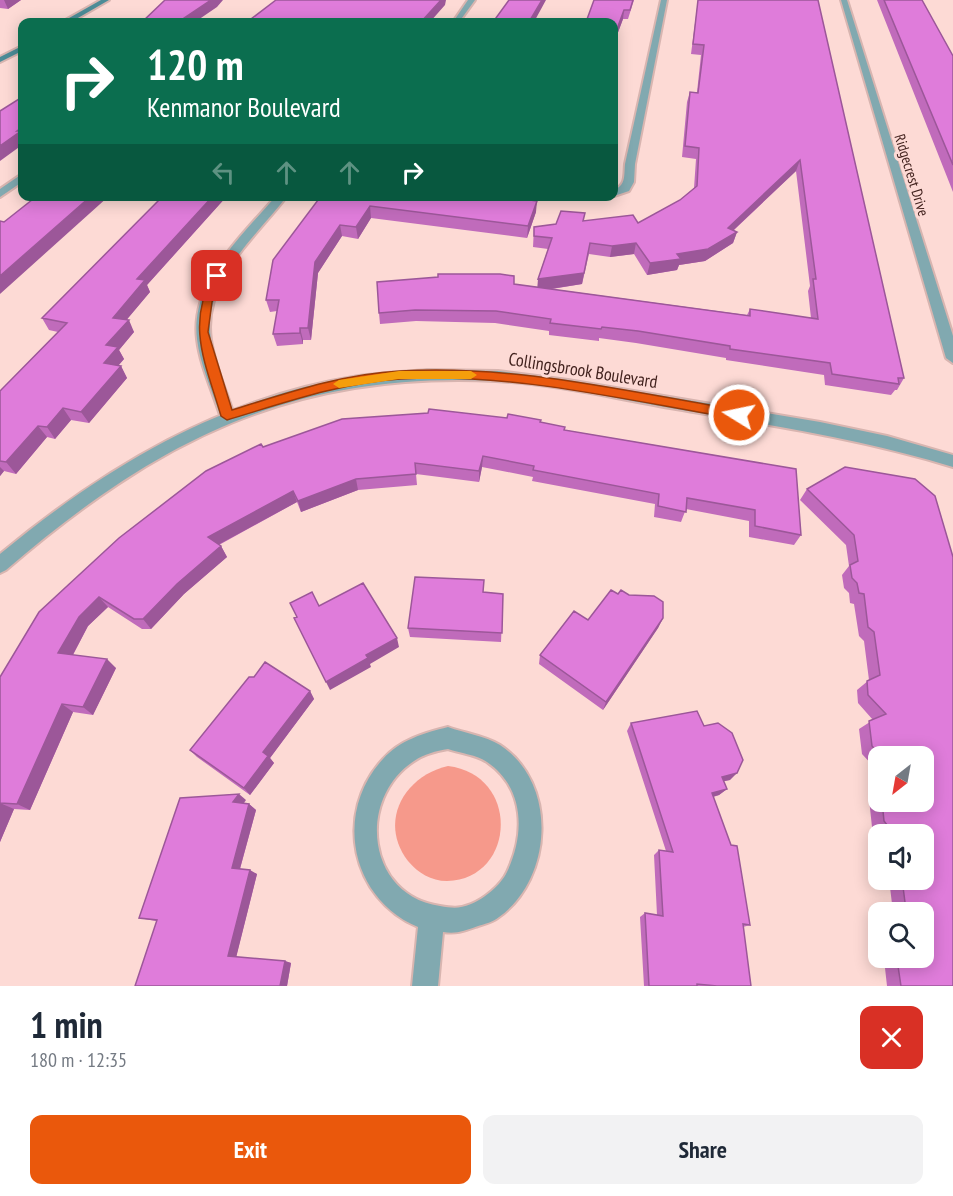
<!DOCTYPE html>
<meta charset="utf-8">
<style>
:root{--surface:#fff;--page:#f2f2f3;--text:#1f2937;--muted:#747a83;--accent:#ea580c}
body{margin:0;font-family:"PT Sans Narrow",sans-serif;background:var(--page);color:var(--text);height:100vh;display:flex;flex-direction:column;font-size:22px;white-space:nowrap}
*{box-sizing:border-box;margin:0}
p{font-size:20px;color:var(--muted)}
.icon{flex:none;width:33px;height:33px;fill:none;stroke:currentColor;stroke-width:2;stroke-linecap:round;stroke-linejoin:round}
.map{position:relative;height:986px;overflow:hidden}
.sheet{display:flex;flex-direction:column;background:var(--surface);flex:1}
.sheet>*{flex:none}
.banner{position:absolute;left:18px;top:18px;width:600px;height:183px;border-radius:12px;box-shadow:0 3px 15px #0003;background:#0b6e4f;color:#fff;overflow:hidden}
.needle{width:39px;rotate:211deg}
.buttons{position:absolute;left:868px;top:746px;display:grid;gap:12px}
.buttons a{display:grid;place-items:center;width:66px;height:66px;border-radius:12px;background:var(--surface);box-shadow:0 3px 15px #0003;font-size:30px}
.pin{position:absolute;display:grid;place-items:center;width:51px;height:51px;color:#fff;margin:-26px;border-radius:12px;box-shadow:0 3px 9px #0006}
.me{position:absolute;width:66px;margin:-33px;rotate:280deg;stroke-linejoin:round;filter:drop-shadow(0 0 4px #0008)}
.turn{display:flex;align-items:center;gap:21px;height:126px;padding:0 30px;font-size:27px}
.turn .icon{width:78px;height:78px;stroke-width:2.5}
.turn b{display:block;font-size:42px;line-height:51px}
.lanes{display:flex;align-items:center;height:57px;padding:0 30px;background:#0003;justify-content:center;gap:30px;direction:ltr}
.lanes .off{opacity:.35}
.round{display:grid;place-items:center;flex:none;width:63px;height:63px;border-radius:12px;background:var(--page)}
.headline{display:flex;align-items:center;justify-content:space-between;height:102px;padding:0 30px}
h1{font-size:36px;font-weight:700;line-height:45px}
.primary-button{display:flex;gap:12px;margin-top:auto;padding:12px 30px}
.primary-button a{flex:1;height:69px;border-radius:12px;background:var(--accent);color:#fff;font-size:24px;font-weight:700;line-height:69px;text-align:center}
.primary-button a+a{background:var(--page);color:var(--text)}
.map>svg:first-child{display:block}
.green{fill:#f6998b}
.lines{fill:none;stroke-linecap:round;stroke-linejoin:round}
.minor-casing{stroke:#d8b5b0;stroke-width:4}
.tertiary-casing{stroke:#d8b5b0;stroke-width:4}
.secondary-casing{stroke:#d8b5b0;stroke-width:4}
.minor{fill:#81a9b0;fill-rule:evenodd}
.tertiary{fill:#81a9b0;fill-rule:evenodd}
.secondary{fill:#4c8c97;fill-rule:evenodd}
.wall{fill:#c06bbb;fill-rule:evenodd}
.shaded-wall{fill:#9c5799}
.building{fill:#df7cda;stroke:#9c5799;stroke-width:1.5}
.route{fill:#ea580c;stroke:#983908;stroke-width:1.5}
.slow{fill:#f59e0b}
.labels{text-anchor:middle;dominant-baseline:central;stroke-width:6;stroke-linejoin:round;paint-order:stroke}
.far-street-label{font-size:15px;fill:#42221e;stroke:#fddad5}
.street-label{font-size:18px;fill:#42221e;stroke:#fddad5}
</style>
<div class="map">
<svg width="953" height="986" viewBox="0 0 953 986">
<rect width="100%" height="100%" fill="#fddad5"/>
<path class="green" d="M448 766C521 775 516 879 447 881 431 881 418 873 408 861 378 822 404 776 448 766Z"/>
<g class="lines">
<g class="minor-casing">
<path id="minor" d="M468 0H475L459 22H453Z
M661 0H667L635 164 634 182 629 191 614 196V190C626 185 624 176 625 164Z
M841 0H847L953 336V363L946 358Z
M22 174V182L0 197V189Z
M276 196H287C255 238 202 281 211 340 215 366 226 390 234 415L227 420 220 415C212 390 200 365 197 339 190 282 242 236 276 196Z
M448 727C464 733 486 736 500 745 558 783 553 878 499 917 493 922 485 924 478 926 464 931 457 934 443 932L438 986H412L418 927C351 899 333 813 383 759 400 740 424 733 448 727ZM448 749C460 753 477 755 487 762 525 788 525 834 507 872 501 885 484 899 471 904 459 909 452 908 440 906 367 896 356 799 414 761 424 754 436 751 448 749Z"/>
</g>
<g class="tertiary-casing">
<path id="tertiary" d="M427 370 498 371 568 380 820 422 887 436 953 455V467C862 439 769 425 676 409 617 399 557 384 496 381 292 371 157 440 6 570L0 573V554C105 467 222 397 359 376 382 373 405 372 427 370Z"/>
</g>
<g class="secondary-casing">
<path id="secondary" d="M101 0H109L71 22H62Z
M22 46V51L0 62V57Z"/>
</g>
<use href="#minor" class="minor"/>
<use href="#tertiary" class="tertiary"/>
<use href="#secondary" class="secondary"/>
</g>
<path class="wall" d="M0 0H21L8 9 0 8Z
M594 0H634L628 19H623L614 43V22Z
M698 0H818L904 378 897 390H895L891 395 825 385 824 375 726 360V358L636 343 599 338V341L549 335V331L495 323 416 321 380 324 379 313 514 284 538 287V279L548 249 533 247 534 227 584 221 638 223 680 200 694 188 696 159 682 157 687 102 690 92H697L701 55 691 54ZM796 171 810 286 808 291 811 318 750 309 747 315 552 289 582 284 589 254 610 257 634 254 647 275 677 270 679 265 705 261 733 243 737 232 734 230Z
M877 0H922L953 56V192Z
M227 196 147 285 150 292 126 320 134 332 119 350 124 359 118 366H121L127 378 89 423 71 420 55 439 47 437 16 474 4 471 0 476V391L58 332 49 330 42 318 163 197Z
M321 196 536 212 527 238 371 218 358 239 342 236 318 273 311 340H303V344L277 346 273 334 277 311 270 312 266 300Z
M507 418 541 420 540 422 565 430 796 469 801 535 794 545 749 537V521L686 509 681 522 654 517 655 504 532 481 533 477 482 467 479 482 416 474 417 485 358 490 301 512 297 502 219 545 221 546 227 557 184 594 151 629H142L108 607 88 626 73 655 116 668 93 715 73 712 30 810 14 809 0 842V677L263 447Z
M845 467 915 479 935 496 953 557V986H887L885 968 894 957H924V912H893L889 879H924V834H879V836L872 827 869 799 878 794 875 768 862 754 859 729 873 720 858 703 857 690 869 680 864 641 859 636 854 604 850 603 849 593 844 588 842 575 849 566 846 545 800 500 807 489ZM879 756H924V801H879Z
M484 592 503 594 501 642 410 637 408 628Z
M663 618 658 628 603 710 539 664 540 655 588 620Z
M310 691 314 699 270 758 274 763 250 795 197 757 190 750Z
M631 723 730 780 723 781 727 789 719 795 713 797 750 925 743 927 751 986H644L640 917 645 913 657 915 654 855 659 850 666 851 627 731Z
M246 800 244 803 249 804 256 810 240 869 257 874 236 957 285 961 291 963 287 986 156 921 139 918Z"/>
<path class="shaded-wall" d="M4 0H21L8 9Z
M211 0H223L217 7 195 22H178Z
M441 0H446L445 5 430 22H421Z
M542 0H546L534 22H529Z
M624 10 623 19 614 43V37Z
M22 127V145L0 161V146Z
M800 160 796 171 724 239 728 228Z
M91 196H109L0 294V276Z
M213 196H227L147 285 150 292 119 329 113 318 137 279Z
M537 201 536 212 527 238 528 226Z
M370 206 371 218 358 239 356 227Z
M340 225 342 236 318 273 311 340 308 328 315 262Z
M737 232 733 243 705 261 679 265 677 270 647 275 650 263Z
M590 243 582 284 537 291 538 279Z
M636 243 634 254 610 257 612 246Z
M129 320 134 332 119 350 124 359 110 375 104 363 106 345Z
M300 328 303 340V344L300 333Z
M121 366 127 378 89 423 81 412Z
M63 408 71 420 55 439 47 427Z
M38 426 47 437 16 474 6 462Z
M483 456 482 467 479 482V471Z
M0 467 4 471 0 476Z
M356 479 358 490 301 512 298 501Z
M293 491 297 502 214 547 208 537Z
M221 546 227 557 184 594 151 629 143 619 177 584Z
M99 597 108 607 88 626 69 662 58 653 79 617Z
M663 618 658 628 603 710 606 702Z
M397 638 399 647 370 664 371 667 330 690 326 682 366 655Z
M107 659 116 668 93 715 83 707Z
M310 691 314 699 270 758 274 763 250 795 244 788 263 752Z
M62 704 73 712 30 810 17 804Z
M737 773 730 780 715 783 722 777Z
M727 789 719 795 705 799 712 793Z
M239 794 246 800 240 808 233 802Z
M0 803 14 809 0 842Z
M249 804 256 810 239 872 232 868Z
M250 870 257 874 236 958 228 956Z
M285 961 291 963 287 986H280Z"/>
<path class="building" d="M165 0H211L178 22H142Z
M276 0H441L421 22H247Z
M509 0H542L529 22H493Z
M594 0H633L630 10H624L614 37V22H586Z
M698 0H818L904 378H898L899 384 832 374 830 363 730 349V346L638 331 602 327 601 329 550 323 551 319 496 311 415 310 379 313 377 282 438 277V274H500L514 276V284L750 316V309L818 319 813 279H816L800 160 728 228 737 232 708 249 677 254 681 259 650 263 636 243 612 246 590 243 584 273 538 279 552 238 534 236V227L556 224 561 211 585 213 583 221 633 215 638 223 680 200 697 186 699 148 685 146 690 92 698 93 704 45 693 44Z
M884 0H922L953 56V165Z
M22 97V127L17 131H21L0 146V111Z
M37 196H91L0 276V221L4 222Z
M163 196H213L137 279 145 280 113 318 129 320 106 345 118 347 104 363 121 366 81 412 63 408 47 427 38 426 6 462 0 461V391L67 323 42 318Z
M321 196H501L537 201 528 226 370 206 356 227 340 225 315 262 308 328H300V333L273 334 279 300H266L273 260Z
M429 409 507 418 508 414 541 420 540 422 565 427 564 430 796 469 801 535 755 526V510L687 498 686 512 658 506 659 494 533 470 534 466 483 456 479 471 415 463 416 474 356 479 298 501 293 491 208 537 221 546 177 584 143 619H134L99 597 79 617 58 653 107 659 83 707 62 704 17 804 0 803V677L39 612 119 538 206 471 261 444 263 447 342 419 428 413Z
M845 467 915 479 935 496 953 557V986H901L898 966 906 957H924V912H908L906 910 902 879H924V834H894L884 821 882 801H924V756H881L872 746 869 721 886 714 868 695 867 681 880 675 874 632 868 627 864 594 859 593 857 583 852 578 850 565 858 561 854 535 807 489Z
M415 577 484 580 483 592 503 594 502 633 408 628Z
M363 583 397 638 366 655 368 658 326 682 294 618 297 617 290 603 312 592 319 606Z
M611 590 618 594 621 590 629 595 654 596 663 602V618L606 702 540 655 574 611 588 620Z
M265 662 310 691 263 752 268 756 244 788 190 750 249 677H254Z
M697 711 704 726 718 723 732 733 743 760 737 773 722 777 727 789 712 793 731 845 737 846 750 925 743 924 751 986H717L697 984V986H649L645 913 663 916 659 850 673 852 631 723Z
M239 794 233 802 249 804 232 868 250 870 228 956 285 961 280 986H135L157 920 139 918 180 798Z"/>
<path class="route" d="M214 274 222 276 212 302 208 332 232 410C287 393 342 374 400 371 514 364 628 392 739 410L746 415 739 419C628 401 513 372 400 379 340 383 284 403 227 420L221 416C206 364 185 325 214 274Z"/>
<path class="slow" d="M399 371H471L477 375 471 379H399L339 388 333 384 339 380Z"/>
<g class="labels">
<g class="far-street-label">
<text transform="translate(912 175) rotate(73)">Ridgecrest Drive</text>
</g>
<g class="street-label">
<text transform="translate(583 370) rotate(9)">Collingsbrook Boulevard</text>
</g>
</g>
</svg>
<div class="buttons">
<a><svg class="needle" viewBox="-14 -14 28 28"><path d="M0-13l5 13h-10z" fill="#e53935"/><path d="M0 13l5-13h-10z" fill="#747a83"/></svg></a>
<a><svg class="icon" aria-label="sound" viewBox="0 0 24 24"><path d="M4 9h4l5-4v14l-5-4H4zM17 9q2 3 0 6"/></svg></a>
<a><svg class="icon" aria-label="search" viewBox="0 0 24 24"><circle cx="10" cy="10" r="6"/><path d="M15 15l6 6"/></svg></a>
</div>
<div class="pin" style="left:217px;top:276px;background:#d93025"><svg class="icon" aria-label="arrive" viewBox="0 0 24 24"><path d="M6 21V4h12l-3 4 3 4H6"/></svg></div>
<svg class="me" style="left:739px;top:415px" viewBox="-20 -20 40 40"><circle r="17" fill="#ea580c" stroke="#fff" stroke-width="3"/><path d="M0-11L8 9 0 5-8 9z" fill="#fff"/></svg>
<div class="banner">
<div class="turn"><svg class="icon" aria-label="right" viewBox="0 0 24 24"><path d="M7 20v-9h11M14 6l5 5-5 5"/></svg><div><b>120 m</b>Kenmanor Boulevard</div></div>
<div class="lanes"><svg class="icon off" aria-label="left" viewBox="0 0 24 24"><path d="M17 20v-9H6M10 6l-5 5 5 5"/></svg><svg class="icon off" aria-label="ahead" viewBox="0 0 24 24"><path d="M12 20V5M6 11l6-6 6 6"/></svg><svg class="icon off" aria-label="ahead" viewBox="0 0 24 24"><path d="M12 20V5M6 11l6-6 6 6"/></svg><svg class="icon" aria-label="right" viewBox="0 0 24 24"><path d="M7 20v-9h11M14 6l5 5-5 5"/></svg></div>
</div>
</div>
<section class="sheet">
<div class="headline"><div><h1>1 min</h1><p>180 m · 12:35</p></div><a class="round" style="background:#d93025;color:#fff"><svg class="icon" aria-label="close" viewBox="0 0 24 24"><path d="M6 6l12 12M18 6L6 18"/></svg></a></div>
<div class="primary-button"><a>Exit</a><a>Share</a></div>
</section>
